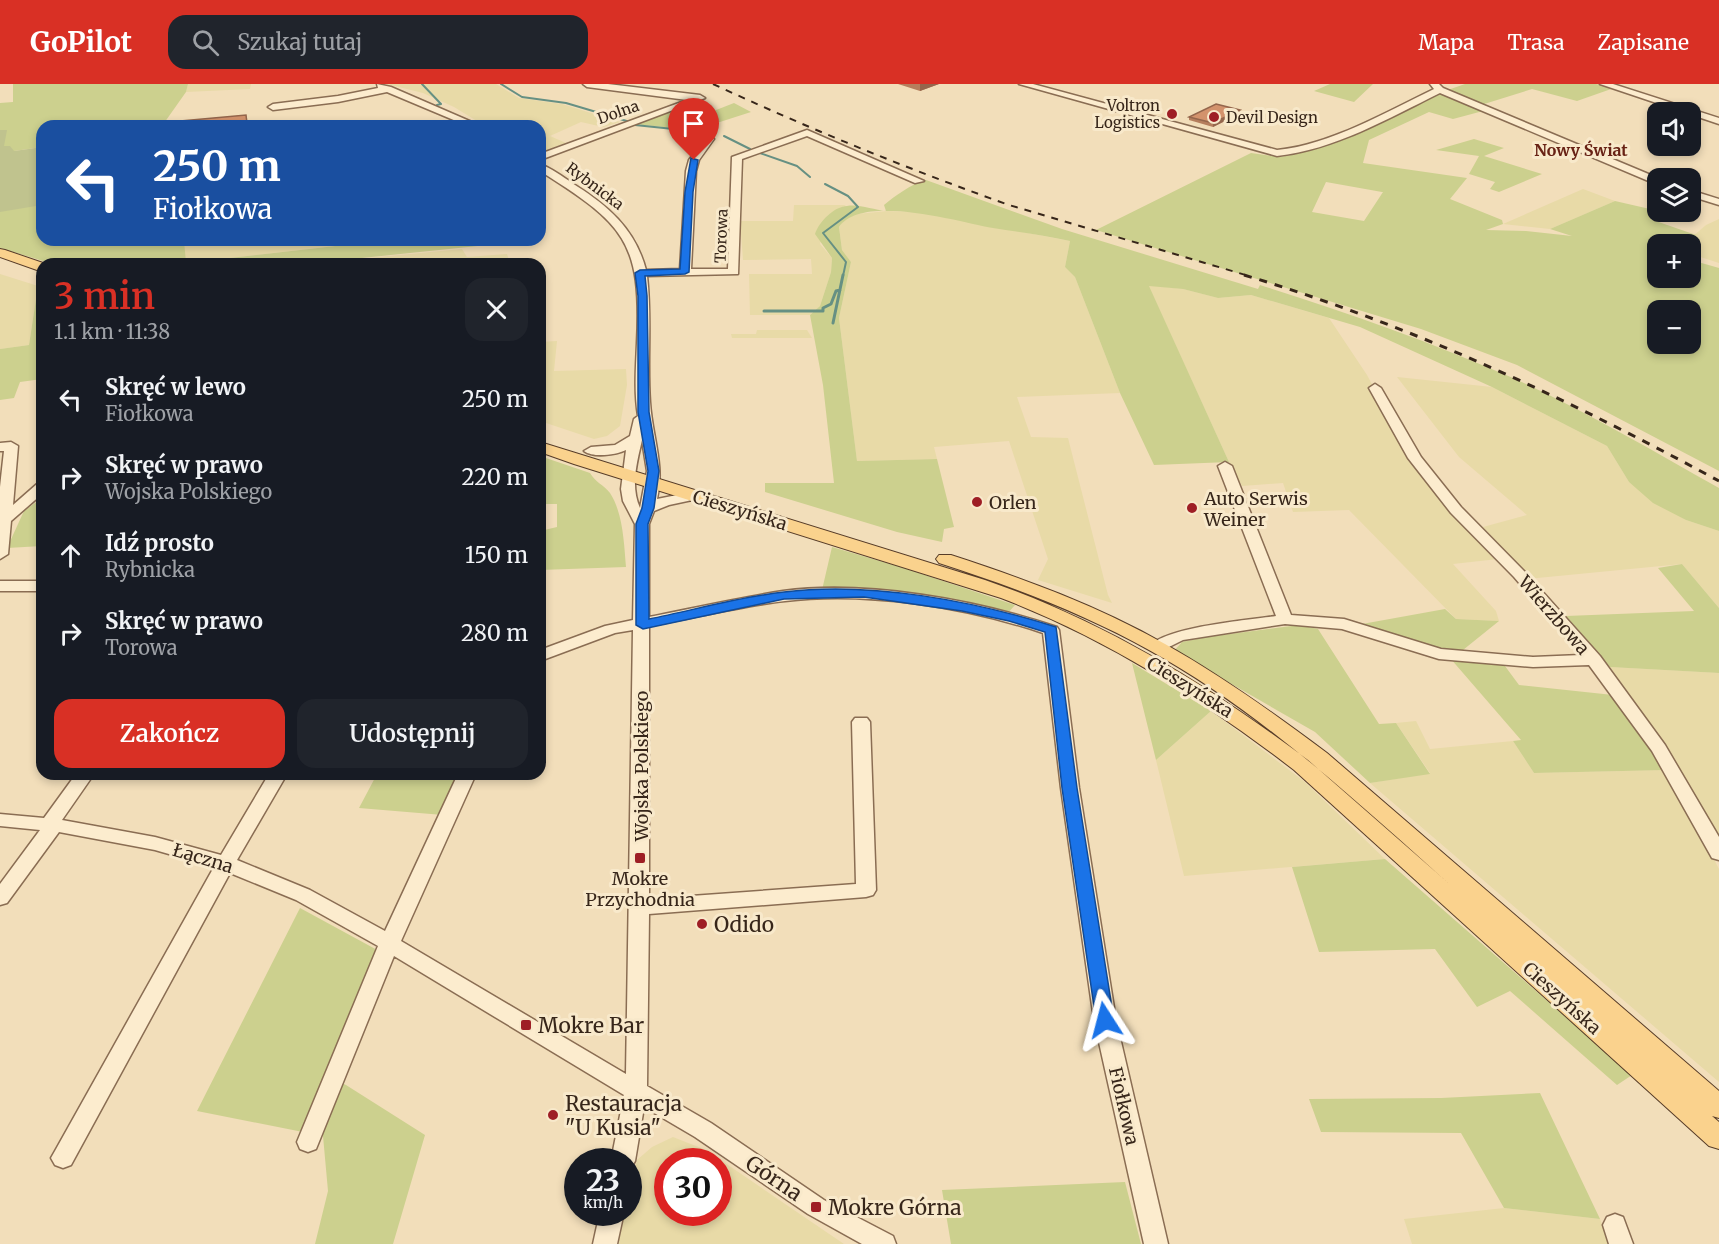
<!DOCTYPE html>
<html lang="pl">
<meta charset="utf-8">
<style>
:root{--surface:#171b24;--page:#20242c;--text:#f1f3f6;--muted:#9ea1a6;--accent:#d93025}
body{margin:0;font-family:Merriweather,serif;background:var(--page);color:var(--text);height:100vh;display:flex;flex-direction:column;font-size:22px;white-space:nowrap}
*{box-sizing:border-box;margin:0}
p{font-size:20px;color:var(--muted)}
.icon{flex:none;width:33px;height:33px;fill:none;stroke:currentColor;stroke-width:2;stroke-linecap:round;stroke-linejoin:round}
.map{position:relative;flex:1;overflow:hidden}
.drawer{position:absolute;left:36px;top:174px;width:510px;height:522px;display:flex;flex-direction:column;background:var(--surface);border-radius:18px;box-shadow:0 3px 9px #0003}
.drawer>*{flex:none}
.hud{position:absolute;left:36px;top:36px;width:510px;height:126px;border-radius:18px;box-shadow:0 3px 9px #0003;background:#1a4fa0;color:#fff;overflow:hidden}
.controls{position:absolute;left:1647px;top:18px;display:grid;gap:12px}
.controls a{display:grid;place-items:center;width:54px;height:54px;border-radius:12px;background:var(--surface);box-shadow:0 3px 9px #0003;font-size:30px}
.speed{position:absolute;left:564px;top:1064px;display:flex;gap:12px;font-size:30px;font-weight:700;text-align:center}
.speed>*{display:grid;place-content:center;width:78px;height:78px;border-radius:50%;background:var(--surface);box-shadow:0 3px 9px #0003;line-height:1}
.speed small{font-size:15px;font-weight:400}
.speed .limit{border:9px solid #d22;background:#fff;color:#111}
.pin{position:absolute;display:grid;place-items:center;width:51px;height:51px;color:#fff;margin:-62px -26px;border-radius:50% 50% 50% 0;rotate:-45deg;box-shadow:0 0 6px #0007}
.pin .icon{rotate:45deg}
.me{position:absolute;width:66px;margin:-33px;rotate:351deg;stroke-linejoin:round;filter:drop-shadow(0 0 4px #0008)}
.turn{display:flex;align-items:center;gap:21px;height:126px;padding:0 18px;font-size:27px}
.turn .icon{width:78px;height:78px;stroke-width:2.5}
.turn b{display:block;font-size:42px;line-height:51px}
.round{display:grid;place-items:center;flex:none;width:63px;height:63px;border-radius:18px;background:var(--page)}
.headline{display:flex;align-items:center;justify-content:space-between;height:102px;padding:0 18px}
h1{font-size:36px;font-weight:600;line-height:45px;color:var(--accent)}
.action{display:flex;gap:12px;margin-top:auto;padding:12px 18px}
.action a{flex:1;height:69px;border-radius:18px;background:var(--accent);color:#fff;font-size:24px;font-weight:600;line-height:69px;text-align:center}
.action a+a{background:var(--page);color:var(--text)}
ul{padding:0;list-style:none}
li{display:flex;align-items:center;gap:18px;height:78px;padding:0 18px}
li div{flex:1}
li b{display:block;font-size:22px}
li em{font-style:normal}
header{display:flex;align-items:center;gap:36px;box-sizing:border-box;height:84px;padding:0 30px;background:var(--accent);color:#fff}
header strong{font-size:28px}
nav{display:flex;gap:33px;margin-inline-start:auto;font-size:21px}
.search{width:420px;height:54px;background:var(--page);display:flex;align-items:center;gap:15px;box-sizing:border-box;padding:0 21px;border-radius:18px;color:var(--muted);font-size:22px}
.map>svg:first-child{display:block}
.farmland{fill:#e8daa7;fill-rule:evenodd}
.green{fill:#ccd08e;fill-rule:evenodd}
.cemetery{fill:#c0c38e}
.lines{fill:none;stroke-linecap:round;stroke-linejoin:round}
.stream-far1{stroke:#669083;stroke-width:2}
.stream{stroke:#669083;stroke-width:3}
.minor-casing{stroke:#8a6d53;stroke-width:3}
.major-casing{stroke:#573c28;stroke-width:2}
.minor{fill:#fcecce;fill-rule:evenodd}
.major{fill:#fad28d;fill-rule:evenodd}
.rail-far1{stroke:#37261a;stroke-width:2;stroke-dasharray:7 7;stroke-linecap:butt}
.rail{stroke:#37261a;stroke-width:3;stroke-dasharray:8 8;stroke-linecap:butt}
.wall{fill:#b57e5d}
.shaded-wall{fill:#94664c}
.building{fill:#d3926c;stroke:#94664c;stroke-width:1.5}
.route{fill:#1a73e8;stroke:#114b97;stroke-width:1.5}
.poi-dot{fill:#9e1e25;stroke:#f8e9cb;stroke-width:2}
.labels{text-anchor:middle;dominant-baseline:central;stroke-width:6;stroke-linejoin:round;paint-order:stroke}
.far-poi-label{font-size:15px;fill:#37261a;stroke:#f8e9cb;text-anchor:end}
.far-street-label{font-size:15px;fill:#37261a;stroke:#f8e9cb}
.far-neighbourhood-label{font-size:16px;font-weight:bold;fill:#682215;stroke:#f8e9cb}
.poi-label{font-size:18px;fill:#37261a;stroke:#f8e9cb;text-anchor:start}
.street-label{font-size:18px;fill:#37261a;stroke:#f8e9cb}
.near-poi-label{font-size:21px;fill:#37261a;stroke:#f8e9cb;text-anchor:start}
.near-street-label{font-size:21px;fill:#37261a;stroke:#f8e9cb}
</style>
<header>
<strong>GoPilot</strong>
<div class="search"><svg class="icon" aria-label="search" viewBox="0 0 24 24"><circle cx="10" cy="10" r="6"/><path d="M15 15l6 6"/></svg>Szukaj tutaj</div>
<nav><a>Mapa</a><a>Trasa</a><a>Zapisane</a></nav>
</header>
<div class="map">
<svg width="1719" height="1160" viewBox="0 0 1719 1160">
<rect width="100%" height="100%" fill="#f2deba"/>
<path class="farmland" d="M188 0H251L250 5 186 8Z
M387 0H496L519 14 562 20 620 38 603 43 581 38 550 52 566 59 540 69V42H485L454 23 423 9Z
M1583 105 1615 117 1550 145 1503 140Z
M794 121H846L828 131 820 160 832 174 831 188 820 222 810 231H750L749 190H812L811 175 743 176 740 137H793Z
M887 127 917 128 1070 157 1065 183 1075 193 1120 309 1017 313 1031 353 1068 354 1108 511 1112 519 1038 496 1048 475 1009 357 934 363 937 375 857 377 839 234 851 178 842 166 839 143 845 135 857 130Z
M1719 135V179L1691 170 1690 160H1684L1706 141Z
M184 156H387L185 179Z
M462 165 467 173 507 170 509 176 492 178 491 180H304Z
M0 190 38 202 29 261 0 265Z
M1148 201 1183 205 1218 214 1251 211 1329 234 1367 291 1418 385 1498 475 1453 480 1496 527 1499 537 1456 535 1349 426 1293 428 1283 399 1242 402 1229 378Z
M757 246H807L812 254H732L731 250H756Z
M557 257 554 287 626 285 627 301 620 342 607 352 594 355 540 337V258Z
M1397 293 1492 303 1607 362 1629 398 1686 436 1719 447V524L1682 480 1527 495 1483 443 1527 431 1459 373Z
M1610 583 1719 589V757L1663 658Z
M1211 627 1305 698 1385 775 1184 792 1156 676Z
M1416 637 1430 665 1513 657 1534 689 1667 686 1719 785V998L1370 699 1430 689 1396 639Z
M673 1053 706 1066 844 1160H618L625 1128H628L629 1114 637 1076 652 1063ZM668 1077H718V1128H668Z
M1504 1124 1600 1135 1609 1160H1412L1404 1135Z"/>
<path class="green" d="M13 0H188L186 8 162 42H42V63L14 67 42 101V156H184L186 179 388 156H497V160L304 180H53L0 164V19L13 18Z
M1330 0H1373L1354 18 1314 7Z
M1465 0H1596L1614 4 1577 17 1532 5 1481 21 1483 27 1453 35 1429 28 1369 56 1363 79 1467 94 1450 115 1502 136 1503 140 1486 146 1526 147 1572 152 1550 145 1615 117 1663 128 1650 135 1696 151 1684 160H1658V194H1690L1691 176 1719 184V387L1517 281 1421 245 1096 146 1251 69 1280 73 1297 70 1376 40 1442 8ZM1326 98 1382 108H1383L1364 137 1312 128ZM1658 226H1690V260H1658Z
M734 19 751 28 695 46 633 40 670 27 693 35Z
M1474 55 1504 64 1484 72 1542 90 1499 108 1490 105 1495 98 1469 90 1479 72 1436 66Z
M926 96 1062 145 1258 205 1260 201C1346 228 1431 258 1513 294 1584 326 1651 366 1719 404V447L1686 436 1653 419 1629 398 1607 362 1492 303 1360 243 1251 211 1218 214 1183 205 1149 202 1229 378 1154 381 1120 309 1075 193 1065 183 1070 157C1044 151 1019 148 993 144 958 138 863 109 839 143L842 166 851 178 839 234 857 377 937 375 954 443 944 445 942 458 897 448 765 408V399H834L823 301 810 231 820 222 831 188 832 174 815 150C819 138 833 123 847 122 859 120 874 126 886 127L884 121C895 112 911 100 926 96Z
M38 202 42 204V295L20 298 14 314 0 316V265L29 261Z
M540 372 590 389C595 398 604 401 610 409 623 429 624 459 626 483L540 486V447L557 443V420H540Z
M42 414V462L7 464 24 427Z
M832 463 904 484 1015 521 1007 530 822 506Z
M1682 480 1719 524V589L1610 583 1566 532 1694 527 1658 484Z
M1445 525 1456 535 1499 537 1463 566 1440 564 1362 540Z
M1299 541 1318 545 1379 640 1396 639 1430 690 1370 699 1315 648 1174 567 1182 558 1207 553Z
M1450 574 1502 578 1519 601 1613 611 1667 686 1534 689 1513 657 1521 656Z
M1132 579 1211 627 1156 676Z
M377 690H461L443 731 359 724Z
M1385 775 1632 991 1617 1001 1510 907 1477 923 1435 865 1319 868 1292 783Z
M300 824 379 867 326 992 346 1001 425 1051 393 1160H315L328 1107 323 1052 197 1027Z
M1540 1009 1600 1135 1504 1124 1461 1049 1321 1048 1309 1015 1441 1014Z
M1125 1098 1141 1160H951L942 1106Z"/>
<path class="cemetery" d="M0 46H7L4 62H10L14 67 42 63V121L0 128Z"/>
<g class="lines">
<path class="stream-far1" d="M422 0 441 20 437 21
M501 0 522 13 566 19 630 38
M635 41 683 46
M724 52 750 65
M760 69 797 82 810 93
M825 100 848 112 858 123 823 149 846 178 843 192"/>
<path class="stream" d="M764 227H823V224L831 220 836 207 840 206
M833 239 843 191"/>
<g class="minor-casing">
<path id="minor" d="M377 0 391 3 481 42H468L387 8 338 18 273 26 268 23 273 20 338 12 378 4Z
M583 0H608L700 11 705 14 540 76V70L687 16 587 3Z
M1019 0H1033L1277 66C1330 61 1386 28 1434 5L1430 0H1439L1443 4 1658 94V101L1440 9C1389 34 1334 66 1277 72Z
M1600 0H1613L1719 34V40Z
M807 46 924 97 915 99 807 52 742 75 738 190 647 192C652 234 647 276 650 318 652 352 665 381 657 415L692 408 699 412 697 415 669 421 654 427 649 440V533C694 524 738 514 783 507 867 496 977 516 1057 543L1059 546 1079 704 1116 936 1168 1160H1144L1094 936 1061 704 1043 549C966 523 866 507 785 517 740 522 694 534 649 542V815L856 800 852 638 855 634H867L870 638 876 806 873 811 866 813 649 830 647 1002 711 1039 824 1116 893 1152 896 1160H862L808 1130 695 1053 644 1023 635 1077 631 1084 628 1085V1077H611L624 1011 394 872 316 1065 308 1068 300 1065 297 1058 378 862 296 816 230 789 71 1081 63 1084 55 1081 51 1074 55 1067 214 783 155 766 59 748 7 819 0 821V800L40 746 0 742V730L44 734 76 690H94L62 736 155 753 221 771 269 690H287L237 776 310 806 385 847 458 690H476L401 857 626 990 633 546 615 549 540 577V566L605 542 633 536 635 440 623 417 621 405 626 366C616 371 593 374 584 367L591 363 615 361 630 352 634 335 638 332C634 308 636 283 637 259 642 157 624 140 540 87V80C551 84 562 92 572 99 607 121 635 144 646 186L680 185 686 87 689 76 706 53H712L714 55 699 76 696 87 691 185H728L732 73ZM642 356 647 387 640 424C630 402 637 378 642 356Z
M1690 106 1719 115V121L1690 112Z
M1375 300 1381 304 1421 373 1461 423 1524 487 1600 572 1665 661 1719 753V776L1712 774 1652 667 1589 581 1533 583 1439 575 1342 545 1285 540 1183 556 1163 566H1151L1149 563C1164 543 1249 536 1276 532L1218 382 1225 378 1232 382 1291 531 1344 535 1441 565 1533 573 1581 571 1514 493 1451 429 1408 374 1369 304Z
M11 358 18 362 13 421 37 400 42 399V410L11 437 8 470 0 475V403L4 367H0V359Z
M0 497H42V507H0Z
M600 1128H624L617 1160H593Z
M1615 1130 1623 1133 1633 1160H1609L1603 1141 1607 1133Z"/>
</g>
<g class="major-casing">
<path id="major" d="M0 165 5 166 46 180H42V187L37 186 0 173Z
M540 358 985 496C1104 537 1208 601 1308 676L1454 804C1358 719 1263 629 1149 566 1082 529 1011 502 939 479L936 475 939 471H951C1025 495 1098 522 1165 560 1222 592 1275 630 1327 669L1719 1007V1034L1712 1032 1719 1038V1065L1709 1062 1294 686C1203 616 1108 555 1001 514L574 380 540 368Z"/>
</g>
<use href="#minor" class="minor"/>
<use href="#major" class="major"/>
<path class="rail-far1" d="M713 0C810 45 908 85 1009 121L1249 192"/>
<path class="rail" d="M1244 191C1411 241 1566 314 1719 397"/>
</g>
<path class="wall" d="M898 0H939L920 7Z
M1240 26 1239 30 1213 43 1189 36V33Z"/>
<path class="shaded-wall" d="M920 0H939L920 7Z
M1240 26 1239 30 1213 43V39Z
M246 31 248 42H225Z"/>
<path class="building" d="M1216 20 1240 26 1213 39 1189 33Z
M246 31 247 39 225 42H182L181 37Z"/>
<path class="route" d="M691 74 698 76 693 108 689 188 685 190 645 192 647 212 649 328 659 387 654 424 648 440 649 535C694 526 739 513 784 508 870 497 974 517 1056 543L1077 704 1114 936 1111 941 1105 943 1099 941 1096 936 1062 704 1045 548 1009 537 962 527 864 513 784 515 643 545 636 541V440L642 424 648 387 638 328V212L635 189 640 186 680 185 685 108Z"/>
<g class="poi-dot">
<circle cx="1172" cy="30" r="6"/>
<circle cx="1214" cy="33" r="6"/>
<circle cx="977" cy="418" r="6"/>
<circle cx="1192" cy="424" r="6"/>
<rect x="634" y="768" width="12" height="12" rx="3"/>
<circle cx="702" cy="840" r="6"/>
<rect x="520" y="935" width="12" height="12" rx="3"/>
<circle cx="553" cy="1031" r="6"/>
<rect x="810" y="1117" width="12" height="12" rx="3"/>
</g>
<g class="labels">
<g class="far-poi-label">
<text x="1160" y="21">Voltron<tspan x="1160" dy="17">Logistics</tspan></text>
<text x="1226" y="33" text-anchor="start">Devil Design</text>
</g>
<g class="far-street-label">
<text transform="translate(618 28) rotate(-19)">Dolna</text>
<text transform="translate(595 102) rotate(37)">Rybnicka</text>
<text transform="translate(721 152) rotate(-88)">Torowa</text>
</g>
<g class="far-neighbourhood-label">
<text x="1581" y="66">Nowy Świat</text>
</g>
<g class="poi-label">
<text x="1204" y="414">Auto Serwis<tspan x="1204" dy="21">Weiner</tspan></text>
<text x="989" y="418">Orlen</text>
<text x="640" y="794" text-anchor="middle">Mokre<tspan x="640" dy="21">Przychodnia</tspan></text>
</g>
<g class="street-label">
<text transform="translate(740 426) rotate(17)">Cieszyńska</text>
<text transform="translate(1554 531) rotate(49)">Wierzbowa</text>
<text transform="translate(1190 603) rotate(32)">Cieszyńska</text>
<text transform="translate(641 682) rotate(-90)">Wojska Polskiego</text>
<text transform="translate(203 774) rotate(17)">Łączna</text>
<text transform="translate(1562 914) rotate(42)">Cieszyńska</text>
<text transform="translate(1124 1022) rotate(77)">Fiołkowa</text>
</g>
<g class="near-poi-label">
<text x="714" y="840">Odido</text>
<text x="538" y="941">Mokre Bar</text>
<text x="565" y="1019">Restauracja<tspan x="565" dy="24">"U Kusia"</tspan></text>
<text x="828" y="1123">Mokre Górna</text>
</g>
<g class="near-street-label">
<text transform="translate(774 1094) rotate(34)">Górna</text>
</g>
</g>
</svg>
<div class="controls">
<a><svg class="icon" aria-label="sound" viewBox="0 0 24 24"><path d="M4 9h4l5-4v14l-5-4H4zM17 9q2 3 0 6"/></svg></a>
<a><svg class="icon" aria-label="layers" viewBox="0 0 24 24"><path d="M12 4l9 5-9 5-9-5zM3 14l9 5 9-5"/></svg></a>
<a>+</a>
<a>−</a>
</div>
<div class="speed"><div>23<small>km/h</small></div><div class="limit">30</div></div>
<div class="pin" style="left:694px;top:76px;background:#d93025"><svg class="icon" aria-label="arrive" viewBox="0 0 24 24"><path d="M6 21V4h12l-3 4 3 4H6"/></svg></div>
<svg class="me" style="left:1105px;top:936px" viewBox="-20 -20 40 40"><path d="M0-17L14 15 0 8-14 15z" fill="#1a73e8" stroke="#fff" stroke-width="4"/></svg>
<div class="hud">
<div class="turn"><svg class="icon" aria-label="left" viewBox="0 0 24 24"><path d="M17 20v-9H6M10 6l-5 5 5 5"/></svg><div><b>250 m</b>Fiołkowa</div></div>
</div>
<section class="drawer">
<div class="headline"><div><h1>3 min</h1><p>1.1 km · 11:38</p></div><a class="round"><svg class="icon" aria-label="close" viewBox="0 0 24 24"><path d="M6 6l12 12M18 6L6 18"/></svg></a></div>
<ul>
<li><svg class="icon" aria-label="left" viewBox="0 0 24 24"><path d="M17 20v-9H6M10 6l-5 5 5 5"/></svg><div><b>Skręć w lewo</b><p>Fiołkowa</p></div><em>250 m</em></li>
<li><svg class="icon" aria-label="right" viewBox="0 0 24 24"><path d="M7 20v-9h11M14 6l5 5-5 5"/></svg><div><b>Skręć w prawo</b><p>Wojska Polskiego</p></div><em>220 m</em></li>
<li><svg class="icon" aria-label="ahead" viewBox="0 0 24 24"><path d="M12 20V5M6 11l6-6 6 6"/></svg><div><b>Idź prosto</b><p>Rybnicka</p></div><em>150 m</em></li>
<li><svg class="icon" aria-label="right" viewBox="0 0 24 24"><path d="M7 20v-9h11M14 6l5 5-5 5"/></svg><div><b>Skręć w prawo</b><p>Torowa</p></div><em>280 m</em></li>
</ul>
<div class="action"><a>Zakończ</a><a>Udostępnij</a></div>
</section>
</div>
